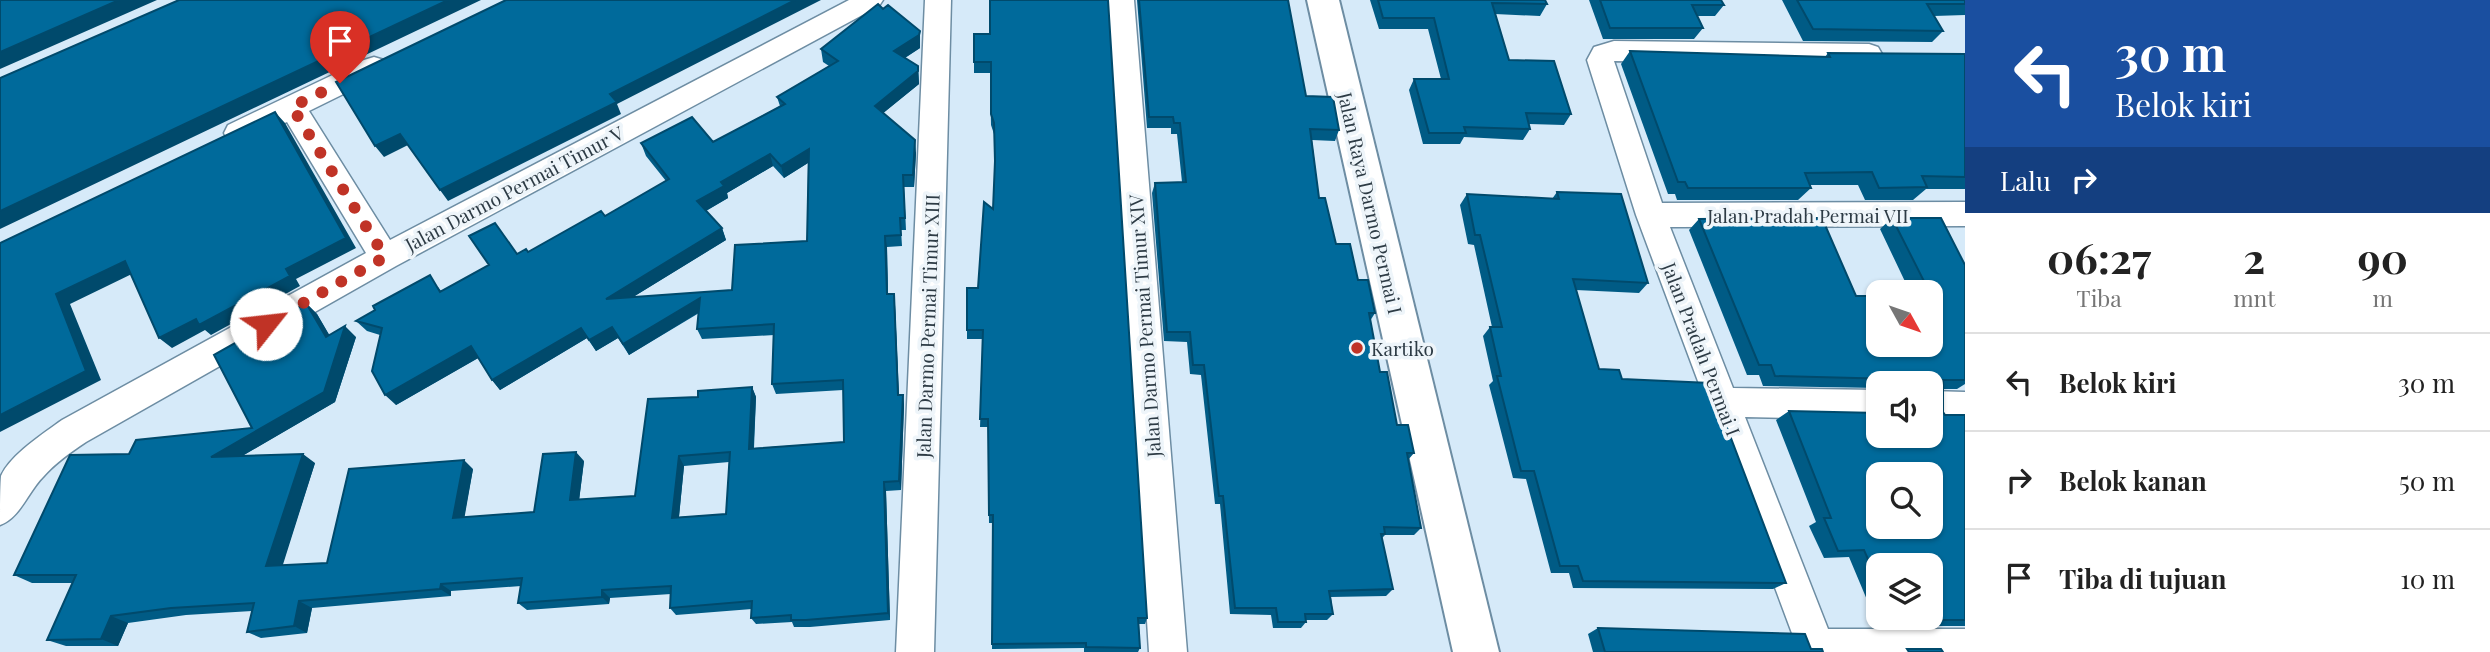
<!DOCTYPE html>
<html lang="id">
<style>
:root{--surface:#fff;--page:#f2f2f2;--text:#222;--muted:#767676;--line:#e0e0e0}
body{margin:0;font-family:"Playfair Display",serif;background:var(--page);color:var(--text);height:100vh;display:flex;flex-direction:column;font-size:26px;white-space:nowrap}
*{box-sizing:border-box;margin:0}
p{font-size:23px;color:var(--muted)}
.icon{flex:none;width:38px;height:38px;fill:none;stroke:currentColor;stroke-width:2;stroke-linecap:round;stroke-linejoin:round}
.map{position:relative;flex:1;overflow:hidden}
.panel{display:flex;flex-direction:column;background:var(--surface);width:525px}
.panel>*{flex:none}
.guide{background:#1a4fa0;color:#fff;overflow:hidden}
.needle{width:46px;rotate:130deg}
.fabs{position:absolute;left:1866px;top:280px;display:grid;gap:14px}
.fabs a{display:grid;place-items:center;width:77px;height:77px;border-radius:14px;background:var(--surface);box-shadow:0 2px 5px #0004;font-size:35px}
.pin{position:absolute;display:grid;place-items:center;width:60px;height:60px;color:#fff;margin:-72px -30px;border-radius:50% 50% 50% 0;rotate:-45deg;box-shadow:0 0 7px #0007}
.pin .icon{rotate:45deg}
.me{position:absolute;width:77px;margin:-38px;rotate:61deg;stroke-linejoin:round;filter:drop-shadow(0 0 5px #0008)}
.turn{display:flex;align-items:center;gap:24px;height:147px;padding:0 35px;font-size:32px}
.turn .icon{width:91px;height:91px;stroke-width:2.5}
.turn b{display:block;font-size:49px;line-height:60px}
.then{display:flex;align-items:center;height:66px;padding:0 35px;background:#0003;gap:14px;font-size:26px}
.eta{display:flex;justify-content:space-evenly;align-items:center;height:119px;text-align:center}
.eta b{font-size:42px;font-weight:700;line-height:49px}
ul{padding:0;list-style:none}
li{display:flex;align-items:center;gap:21px;height:98px;padding:0 35px;border-top:2px solid var(--line)}
li div{flex:1}
li b{display:block;font-size:26px}
li em{font-style:normal}
main{display:flex;flex:1;min-height:0}
.map>svg:first-child{display:block}
.lines{fill:none;stroke-linecap:round;stroke-linejoin:round}
.street-casing{stroke:#6d8da3;stroke-width:3}
.secondary-casing{stroke:#6d8da3;stroke-width:4}
.street{fill:#fff;fill-rule:evenodd}
.secondary{fill:#fff;fill-rule:evenodd}
.wall{fill:#005b85;fill-rule:evenodd}
.shaded-wall{fill:#004a6c}
.building{fill:#006a9b;stroke:#004a6c;stroke-width:2;fill-rule:evenodd}
.route{stroke:#c03326;stroke-width:12;stroke-dasharray:0 21.6}
.poi-dot{fill:#c03326;stroke:#eef5fa;stroke-width:2.5}
.labels{text-anchor:middle;dominant-baseline:central;stroke-width:7;stroke-linejoin:round;paint-order:stroke}
.street-label{font-size:19px;fill:#2d3b45;stroke:#eef5fa}
.poi-label{font-size:19px;fill:#2d3b45;stroke:#eef5fa;text-anchor:start}
</style>
<main>
<div class="map">
<svg width="1965" height="652" viewBox="0 0 1965 652">
<rect width="100%" height="100%" fill="#d6eaf9"/>
<g class="lines">
<g class="street-casing">
<path id="street" d="M849 0H883L879 6 396 266 86 442C71 452 55 463 43 477 28 492 20 518 0 525 0 512 0 488 1 476 10 455 44 433 62 420L366 253 287 122 238 144 228 141 224 133 228 125 364 60 374 57 384 60 387 67 384 74 309 111 390 240Z
M925 0H951L934 652H896Z
M1108 0H1134L1187 652H1149Z
M1614 41 1869 44 1878 47 1882 54 1878 61 1869 64 1614 61 1662 203 1965 202V226L1670 227 1733 388 1878 390V420L1745 417 1828 629H1965V652H1799L1636 215 1587 60 1594 47Z
M1930 391 1965 392V422L1930 421Z"/>
</g>
<g class="secondary-casing">
<path id="secondary" d="M1307 0H1339L1499 652H1453Z"/>
</g>
<use href="#street" class="street"/>
<use href="#secondary" class="secondary"/>
</g>
<path class="wall" d="M1137 0H1288L1306 96 1339 130 1335 141 1312 140 1319 198 1336 244 1358 280 1375 313 1370 321 1380 372 1397 425 1414 453 1408 460 1421 528 1414 535H1385L1382 538 1393 589 1386 596 1331 597 1333 614 1327 620H1306V622L1301 628H1273L1271 615 1230 614 1220 504H1215L1201 375 1190 374 1187 342 1164 341 1152 193 1155 183 1182 182 1177 134H1171V128H1147Z
M1370 0H1545L1547 4 1540 16 1495 14 1509 60 1571 114 1564 125 1529 124 1530 129 1523 140 1464 137 1460 144H1423L1409 90 1414 79H1441L1428 29H1379Z
M1589 0H1721L1724 5 1715 16H1697L1703 28 1694 39H1603Z
M1782 0H1965V15L1934 16 1943 31 1932 42 1803 41Z
M883 9 920 31V48L905 58 918 66 919 84 883 113 916 153 914 187H904L906 230H901L902 246 887 247 888 294H894L895 305 899 395H903L904 405 901 490 886 491 890 620 810 627H794L792 622 756 624 751 618 752 609 676 615 670 608 671 594 610 598 609 604 527 610 518 603 521 586 451 591V596L312 608 307 633 261 638 247 632 252 611 186 615 128 623 118 646H66L47 640 73 583H32L14 575 129 454 252 428 306 303 317 314 329 335 356 337 335 402 242 456 315 463 282 565 327 563 473 469 464 517 534 512 584 461 579 500 635 496 698 397 752 387 756 397 754 448 844 442 843 390 776 394 772 384 774 335 702 339 697 329 699 313 629 355 618 338 596 351 587 338 500 390 492 380 478 358 396 405 380 335 367 331 356 321 438 287 441 291 517 254 528 252 605 216 666 181 646 156 641 143 713 142 780 106 777 97 829 66 823 62 821 49ZM808 163 807 241 732 290 633 297 726 240 722 228 706 211 728 198 727 193 773 166 784 178ZM729 462 726 514 679 517 684 466Z
M974 34H990L1147 618 1145 624H1139L1140 648 1138 652H1084V648L992 649 993 523H989L988 427H980L983 339H967V330L978 288 993 209 995 167 994 134 991 125 990 73H974Z
M1630 51 1825 57 1828 53 1965 54V189H1926L1913 200H1865L1858 185H1810L1811 188 1798 200H1677L1675 194H1668L1621 64Z
M1557 192 1648 283 1639 293 1576 290 1599 369 1622 379 1786 583 1773 589 1573 588 1569 573H1551L1526 479 1513 478 1489 385 1493 381 1483 336 1490 327H1492L1474 245 1468 244 1460 205 1467 194 1552 199Z
M1892 218 1965 265V384L1957 389H1943V412L1945 415H1965V626H1878L1849 557 1824 558 1809 526 1816 522 1776 420 1789 411 1878 436 1930 383H1878V388L1763 386 1759 375H1747L1689 230 1699 219 1856 296 1930 345V292H1910L1880 229ZM1878 565 1930 618H1878Z
M1598 628 1811 649 1823 652H1593L1588 634Z"/>
<path class="shaded-wall" d="M119 0H157L0 69V52Z
M448 0H481L0 229V211Z
M795 0H821L617 104 621 114 448 201 440 190 610 94Z
M920 31V48L895 64 894 51Z
M918 66 919 84 876 119 875 106Z
M275 112 285 123 356 248 296 279 300 286 211 335 205 330 172 348 159 338 286 269Z
M400 134 408 145 384 157 375 146Z
M915 140 916 153 914 187 913 175Z
M809 149 811 161 784 178 781 166Z
M770 154 773 166 727 193 728 198 702 213 697 201 721 182Z
M722 228 726 240 612 310 606 299Z
M885 236 887 247 888 305 887 294Z
M125 261 138 271 70 304 101 380 0 432V415L56 294Z
M894 294 895 305 899 405 898 395Z
M700 298 704 309 629 355 623 344Z
M306 303 317 314 337 348 326 337Z
M345 326 356 337 335 402 225 466 211 457 324 392Z
M612 327 618 338 596 351 589 340Z
M581 328 587 338 500 390 492 380Z
M471 346 480 357 396 405 385 395Z
M752 387 756 397 753 458 749 449Z
M903 395 904 405 901 490 899 481Z
M576 452 584 461 578 509 570 500Z
M303 454 315 463 280 574 266 566Z
M679 456 684 466 678 526 672 518Z
M464 460 473 469 463 526 453 518Z
M884 482 886 491 890 620 888 613Z
M441 584 451 591V596L440 589Z
M602 590 610 598 609 604 602 597Z
M299 601 312 608 307 633 294 626Z
M111 616 128 623 118 646 101 639Z"/>
<path class="building" d="M0 0H119L0 52Z
M179 0H448L0 211V78Z
M506 0H795L610 94 617 102 440 190 400 134 375 146 336 82Z
M990 0H1108L1147 618H1138L1140 648 1086 647V643L992 644 993 515H989L988 419H980L983 330H967V288H978L984 202 993 209 995 161 994 123 991 114V62H974V34H990Z
M1139 0H1288L1306 96 1333 97 1339 130 1310 129 1319 198H1325L1336 244H1350L1358 280H1368L1375 313H1369L1380 372H1387L1397 425H1408L1414 453H1407L1421 528 1384 527 1385 534H1381L1393 589 1329 591 1333 614H1305L1306 622H1278L1276 608H1235L1223 496H1219L1204 365H1193L1190 332H1167L1155 183 1186 182 1180 123H1174L1173 117H1149Z
M1378 0H1545L1547 4 1492 3 1509 60 1554 61 1571 114 1526 113 1530 129 1464 127 1466 133H1429L1414 79H1449L1434 18H1383Z
M1600 0H1721L1724 5H1692L1703 28H1610Z
M1797 0H1965V4H1927L1943 31 1813 29Z
M878 4 883 9 888 5 920 31 919 35 894 51 918 66V71L875 106 915 140 913 175H903L905 218H900L901 235 885 236 887 294H894L898 395H903L899 481 884 482 888 613 806 620H791V615L751 618 752 601 670 608 671 586 602 590V597L518 603 522 578 441 584 440 589 299 601 294 626 247 632 254 603 171 608 111 616 101 639 47 640 76 575H14L70 455 129 454 136 440 252 428 214 355 306 303 326 337 345 326 324 392 211 457 303 454 266 566 327 563 349 469 464 460 453 518 534 512 543 454 576 452 570 500 635 496 648 399 698 397V391L752 387 749 449 844 442 843 380 772 384 774 324 697 329 700 298 623 344 612 327 589 340 581 328 492 380 471 346 385 395 372 371 382 328 356 321 375 310 373 306 430 275 440 292 489 265 469 236 495 223 517 254 526 249 528 252 601 211 605 216 669 179 641 143 692 117 713 142 785 104 777 97 838 61 821 49ZM809 149 807 241 735 245 732 290 606 299 722 228 697 201 724 186 721 182 770 154 781 166ZM730 452 726 514 672 518 679 456Z
M1630 51 1830 57 1828 53 1965 54V177L1922 176 1927 187 1879 188 1872 172 1805 173 1811 188H1688L1685 182H1678Z
M275 112 346 238 286 269 290 276 199 325 196 319 159 338 125 261 56 294 86 371 0 415V243Z
M1557 192 1621 194 1648 283 1573 279 1599 369 1619 370 1622 379 1710 383 1786 583 1583 581 1578 566H1560L1534 471H1521L1497 376H1501L1490 327H1502L1480 235H1475L1467 194 1559 199Z
M1822 218 1856 296H1878V345H1930V297H1932L1892 218H1941L1965 265V380H1943V412L1945 415H1965V620H1894L1893 618H1930V565H1878V582L1864 550 1838 551 1824 518H1831L1789 411 1878 413V436H1930V383H1894V379L1775 376 1771 365H1759L1699 219ZM1878 474H1930V527H1878Z
M1598 628 1805 634 1811 649H1822L1823 652H1605Z
M1907 649H1941L1943 652H1909Z"/>
<g class="lines">
<path class="route" d="M266 324 385 257 292 107 340 83"/>
</g>
<circle class="poi-dot" cx="1357" cy="348" r="7"/>
<g class="labels">
<g class="street-label">
<text transform="translate(514 188) rotate(-28)">Jalan Darmo Permai Timur V</text>
<text transform="translate(1371 203) rotate(77)">Jalan Raya Darmo Permai I</text>
<text x="1808" y="215">Jalan Pradah Permai VII</text>
<text transform="translate(927 326) rotate(-88)">Jalan Darmo Permai Timur XIII</text>
<text transform="translate(1144 326) rotate(-94)">Jalan Darmo Permai Timur XIV</text>
<text transform="translate(1702 349) rotate(69)">Jalan Pradah Permai I</text>
</g>
<g class="poi-label">
<text x="1371" y="348">Kartiko</text>
</g>
</g>
</svg>
<div class="fabs">
<a><svg class="needle" viewBox="-14 -14 28 28"><path d="M0-13l5 13h-10z" fill="#e53935"/><path d="M0 13l5-13h-10z" fill="#767676"/></svg></a>
<a><svg class="icon" aria-label="sound" viewBox="0 0 24 24"><path d="M4 9h4l5-4v14l-5-4H4zM17 9q2 3 0 6"/></svg></a>
<a><svg class="icon" aria-label="search" viewBox="0 0 24 24"><circle cx="10" cy="10" r="6"/><path d="M15 15l6 6"/></svg></a>
<a><svg class="icon" aria-label="layers" viewBox="0 0 24 24"><path d="M12 4l9 5-9 5-9-5zM3 14l9 5 9-5"/></svg></a>
</div>
<div class="pin" style="left:340px;top:83px;background:#d93025"><svg class="icon" aria-label="arrive" viewBox="0 0 24 24"><path d="M6 21V4h12l-3 4 3 4H6"/></svg></div>
<svg class="me" style="left:266px;top:324px" viewBox="-20 -20 40 40"><circle r="19" fill="#fff"/><path d="M0-13L10 11 0 6-10 11z" fill="#c03326"/></svg>
</div>
<section class="panel">
<div class="guide">
<div class="turn"><svg class="icon" aria-label="left" viewBox="0 0 24 24"><path d="M17 20v-9H6M10 6l-5 5 5 5"/></svg><div><b>30 m</b>Belok kiri</div></div>
<div class="then">Lalu<svg class="icon" aria-label="right" viewBox="0 0 24 24"><path d="M7 20v-9h11M14 6l5 5-5 5"/></svg></div>
</div>
<div class="eta">
<div><b>06:27</b><p>Tiba</p></div>
<div><b>2</b><p>mnt</p></div>
<div><b>90</b><p>m</p></div>
</div>
<ul>
<li><svg class="icon" aria-label="left" viewBox="0 0 24 24"><path d="M17 20v-9H6M10 6l-5 5 5 5"/></svg><div><b>Belok kiri</b></div><em>30 m</em></li>
<li><svg class="icon" aria-label="right" viewBox="0 0 24 24"><path d="M7 20v-9h11M14 6l5 5-5 5"/></svg><div><b>Belok kanan</b></div><em>50 m</em></li>
<li><svg class="icon" aria-label="arrive" viewBox="0 0 24 24"><path d="M6 21V4h12l-3 4 3 4H6"/></svg><div><b>Tiba di tujuan</b></div><em>10 m</em></li>
</ul>
</section>
</main>
